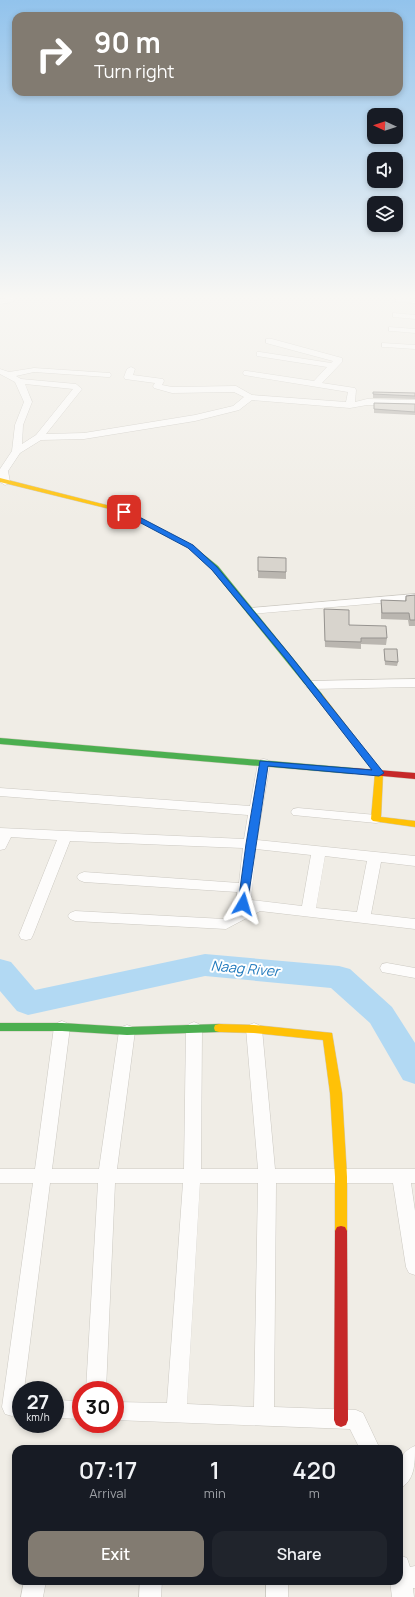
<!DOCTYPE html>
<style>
:root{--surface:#171b24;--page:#20242c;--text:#f1f3f6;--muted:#9ea1a6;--accent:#827b71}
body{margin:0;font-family:Manrope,sans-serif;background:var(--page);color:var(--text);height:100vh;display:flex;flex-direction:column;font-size:15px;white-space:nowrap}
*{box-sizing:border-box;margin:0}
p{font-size:13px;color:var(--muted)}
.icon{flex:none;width:22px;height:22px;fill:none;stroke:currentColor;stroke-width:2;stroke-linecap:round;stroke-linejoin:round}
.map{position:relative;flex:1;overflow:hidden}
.panel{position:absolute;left:12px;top:1445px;width:391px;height:140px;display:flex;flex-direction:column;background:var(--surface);border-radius:12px;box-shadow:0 2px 6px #0003}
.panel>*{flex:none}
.hud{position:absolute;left:12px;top:12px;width:391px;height:84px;border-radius:12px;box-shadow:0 2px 6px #0003;background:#827b71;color:#fff;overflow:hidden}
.needle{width:26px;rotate:273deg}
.tools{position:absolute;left:367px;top:108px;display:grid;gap:8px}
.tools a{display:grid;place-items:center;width:36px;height:36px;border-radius:8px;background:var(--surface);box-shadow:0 2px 6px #0003;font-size:20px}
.speed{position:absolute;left:12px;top:1381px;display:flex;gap:8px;font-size:20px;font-weight:700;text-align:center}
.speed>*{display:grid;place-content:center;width:52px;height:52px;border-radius:50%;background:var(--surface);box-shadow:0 2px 6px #0003;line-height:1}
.speed small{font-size:10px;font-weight:400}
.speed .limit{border:6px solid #d22;background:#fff;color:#111}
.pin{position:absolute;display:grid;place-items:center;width:34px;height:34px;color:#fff;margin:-17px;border-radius:8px;box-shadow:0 2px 6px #0006}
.me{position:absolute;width:44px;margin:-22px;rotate:7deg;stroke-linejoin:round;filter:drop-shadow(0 0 3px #0008)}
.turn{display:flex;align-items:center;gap:14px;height:84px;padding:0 16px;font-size:18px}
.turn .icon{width:52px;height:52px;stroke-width:2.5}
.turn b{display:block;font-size:28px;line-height:34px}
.eta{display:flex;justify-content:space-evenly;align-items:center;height:68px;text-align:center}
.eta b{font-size:24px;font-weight:600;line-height:28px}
.primary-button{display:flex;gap:8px;margin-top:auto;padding:8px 16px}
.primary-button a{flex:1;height:46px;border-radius:12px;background:var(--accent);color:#fff;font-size:16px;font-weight:600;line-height:46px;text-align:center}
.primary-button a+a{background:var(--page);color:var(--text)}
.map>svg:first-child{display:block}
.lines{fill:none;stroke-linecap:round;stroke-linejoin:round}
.river{fill:#b2d9f3;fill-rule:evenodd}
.street-casing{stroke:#ccc9c2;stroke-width:1}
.fast-casing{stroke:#d0cabc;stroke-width:1}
.slow-casing{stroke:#d0cabc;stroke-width:1}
.jam-casing{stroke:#d0cabc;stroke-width:1}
.street{fill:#fdfcfb;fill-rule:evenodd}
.fast{fill:#4caf50;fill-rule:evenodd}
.slow{fill:#ffc107;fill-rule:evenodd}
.jam{fill:#c62828;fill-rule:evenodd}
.wall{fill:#bab6b0}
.building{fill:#d8d4cd;stroke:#979490}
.route{fill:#1a73e8;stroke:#114b97}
.labels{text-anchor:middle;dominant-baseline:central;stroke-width:4;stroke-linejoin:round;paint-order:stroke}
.water-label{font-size:14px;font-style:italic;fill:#217abd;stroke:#fff}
</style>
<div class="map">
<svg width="415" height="1597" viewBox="0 0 415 1597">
<rect width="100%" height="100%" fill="#f0ede6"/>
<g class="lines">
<path class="river" d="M205 954 339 966 350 969 392 1007 415 1043V1084L403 1080 370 1023 331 988 205 976 28 1015 17 1011 0 991V959L11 962 35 990Z"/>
<g class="street-casing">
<path id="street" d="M8 297H16L13 302 0 304V300Z
M396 298 415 299V303L396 302Z
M393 313 415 315V319L393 317Z
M389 327 415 329V333L392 331H389Z
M266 339H272L342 358V362L322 383 355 388 356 390 355 402 367 399 415 400V406L367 405 350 408 252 400 239 410 195 421 84 439 41 440 20 453 8 471 10 482 8 484 5 485 0 482V469L12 451 15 425 24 402 15 382 0 374V369L9 372 34 368 110 373 111 375 110 377H107L34 372 16 376 21 379 76 384 82 389 46 434 84 433 195 415 233 406 244 397 234 392 172 393 154 388 153 386 155 383 125 379 124 377 127 369 131 367 135 369 133 375 163 379 164 381 162 385 172 387 236 386 252 395 346 402 348 392 244 375 243 373 244 371H247L314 381 327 367 257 356V352H260L331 363 333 361 266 343ZM25 384 73 389 36 435 22 444 23 425 32 402Z
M382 343 415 345V349L385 347H382Z
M415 594V600L250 614 245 611 250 608Z
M415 679V687L310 689 306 687 304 685 306 683 310 681Z
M264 759 268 760 270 763 257 840 415 856V866L381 862 371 914 415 919V929L260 911 226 929 75 921 70 919 68 916 70 913 75 911 224 919 242 908 238 907 236 904 237 892 84 882 79 880 77 877 79 874 84 872 239 883 243 848 70 841 33 935 31 939 26 940 21 939 19 935 57 840 11 837 5 849 0 850V828L244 839 248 815 0 796V788L250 806 258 763 260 760ZM256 849 311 855 302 906 251 900ZM325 856 367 861 357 912 316 908Z
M298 808 376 815 381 816 383 819 381 822 376 823 293 815 291 812 293 809Z
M387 963 415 968V978L382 972 380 968 382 964Z
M62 1021 67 1023 70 1027 52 1169H99L119 1031 121 1027 127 1025 133 1027 135 1031 117 1169H184L186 1028 189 1024 194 1022 199 1024 202 1028 201 1169H258L246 1029 249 1025 254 1023 259 1025 262 1029 275 1169H415V1183H411L415 1211V1275L409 1273 406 1267 393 1183H276L274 1407 356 1410 363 1413 380 1449H360L350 1429 115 1420V1402L167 1403 183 1183H115L106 1390H86L98 1183H50L24 1390H21V1409L19 1414 12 1416 5 1414 2 1407 33 1183H0V1169H35L54 1027 57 1023ZM200 1183H258L254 1407 187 1404Z
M55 1400 81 1401V1419L55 1418Z
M415 1446C415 1464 415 1481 399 1489 399 1471 395 1454 415 1446Z
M399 1555 407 1558 410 1567 415 1566V1588H413L414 1597H392L390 1581H399Z
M24 1581H46L43 1597H21Z
M140 1581H162L161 1597H139Z
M266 1581H288V1597H266Z"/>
</g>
<g class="fast-casing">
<path id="fast" d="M155 526 192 545 218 566 322 694 323 696 322 698H316L212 570 188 547 153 529V527Z
M0 738 353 768 357 771 353 774 0 744Z
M0 1023H62L127 1027 219 1024 223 1025 224 1028 223 1031 219 1032 127 1035 62 1031H0Z"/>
</g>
<g class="slow-casing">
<path id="slow" d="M0 478 126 510 158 528 157 529H153L122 512 0 482Z
M316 694H322L383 773 381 817 415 821V827L373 821 371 819 375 773 316 698 315 696Z
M219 1024 254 1025 332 1033 342 1093 347 1177V1231L345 1235 341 1236 337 1235 335 1231V1177L330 1093 323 1040 254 1033 219 1032 215 1031 214 1028 215 1025Z"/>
</g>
<g class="jam-casing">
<path id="jam" d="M353 768 415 773V779L350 773 349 771Z
M341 1226 345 1227 347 1231 348 1420 346 1425 341 1427 336 1425 334 1420 335 1231 337 1227Z"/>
</g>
<use href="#street" class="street"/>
<use href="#fast" class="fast"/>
<use href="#slow" class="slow"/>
<use href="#jam" class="jam"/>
</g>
<path class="wall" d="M373 392 415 393V399L373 398Z
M374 403 415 404V415L374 413Z
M258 557 286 558V579L258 578Z
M415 595V626H409L408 620 381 619V600L405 601 406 596Z
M324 609 349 625 387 638 386 645 361 644V649L325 647Z
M384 649 398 662 397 666 385 665Z"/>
<path class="building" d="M373 392 415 393V396L373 394Z
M374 403 415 404V412L374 409Z
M258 557 286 558V572L258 571Z
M415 595V620H410L409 613H382L381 600 406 601V596Z
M324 609 349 610V625L386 626 387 638H361V642L325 641Z
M384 649H397L398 662 385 661Z"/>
<linearGradient id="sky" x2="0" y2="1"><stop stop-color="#92c3ec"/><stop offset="0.57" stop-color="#f8f7f4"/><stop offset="1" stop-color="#f8f7f4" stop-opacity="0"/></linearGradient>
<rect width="415" height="521" fill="url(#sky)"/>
<path class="route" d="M124 509 193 545 217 567 290 655 384 773 379 776 268 766 247 906 243 907 238 904 246 844 260 761 372 770 285 658 212 570 188 548 122 513V510Z"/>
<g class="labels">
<g class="water-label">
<text transform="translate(245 968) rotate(5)">Naag River</text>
</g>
</g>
</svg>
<div class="tools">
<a><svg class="needle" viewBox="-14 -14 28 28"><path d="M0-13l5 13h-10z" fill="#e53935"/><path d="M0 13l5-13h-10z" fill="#9ea1a6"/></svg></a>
<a><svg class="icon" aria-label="sound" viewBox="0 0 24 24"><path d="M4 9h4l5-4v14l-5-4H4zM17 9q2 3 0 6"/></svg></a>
<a><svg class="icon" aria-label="layers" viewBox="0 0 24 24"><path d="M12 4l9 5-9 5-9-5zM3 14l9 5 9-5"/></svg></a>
</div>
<div class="speed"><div>27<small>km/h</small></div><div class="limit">30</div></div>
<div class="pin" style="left:124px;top:512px;background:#d93025"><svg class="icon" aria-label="arrive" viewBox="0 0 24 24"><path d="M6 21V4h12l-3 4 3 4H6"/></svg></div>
<svg class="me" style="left:243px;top:904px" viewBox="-20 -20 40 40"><path d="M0-17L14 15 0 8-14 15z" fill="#1a73e8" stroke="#fff" stroke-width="4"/></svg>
<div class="hud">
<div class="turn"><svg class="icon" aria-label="right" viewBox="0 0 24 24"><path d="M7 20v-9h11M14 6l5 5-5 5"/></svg><div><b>90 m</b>Turn right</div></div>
</div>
<section class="panel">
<div class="eta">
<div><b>07:17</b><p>Arrival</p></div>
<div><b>1</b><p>min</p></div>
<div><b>420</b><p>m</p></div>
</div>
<div class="primary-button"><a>Exit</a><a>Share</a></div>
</section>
</div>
